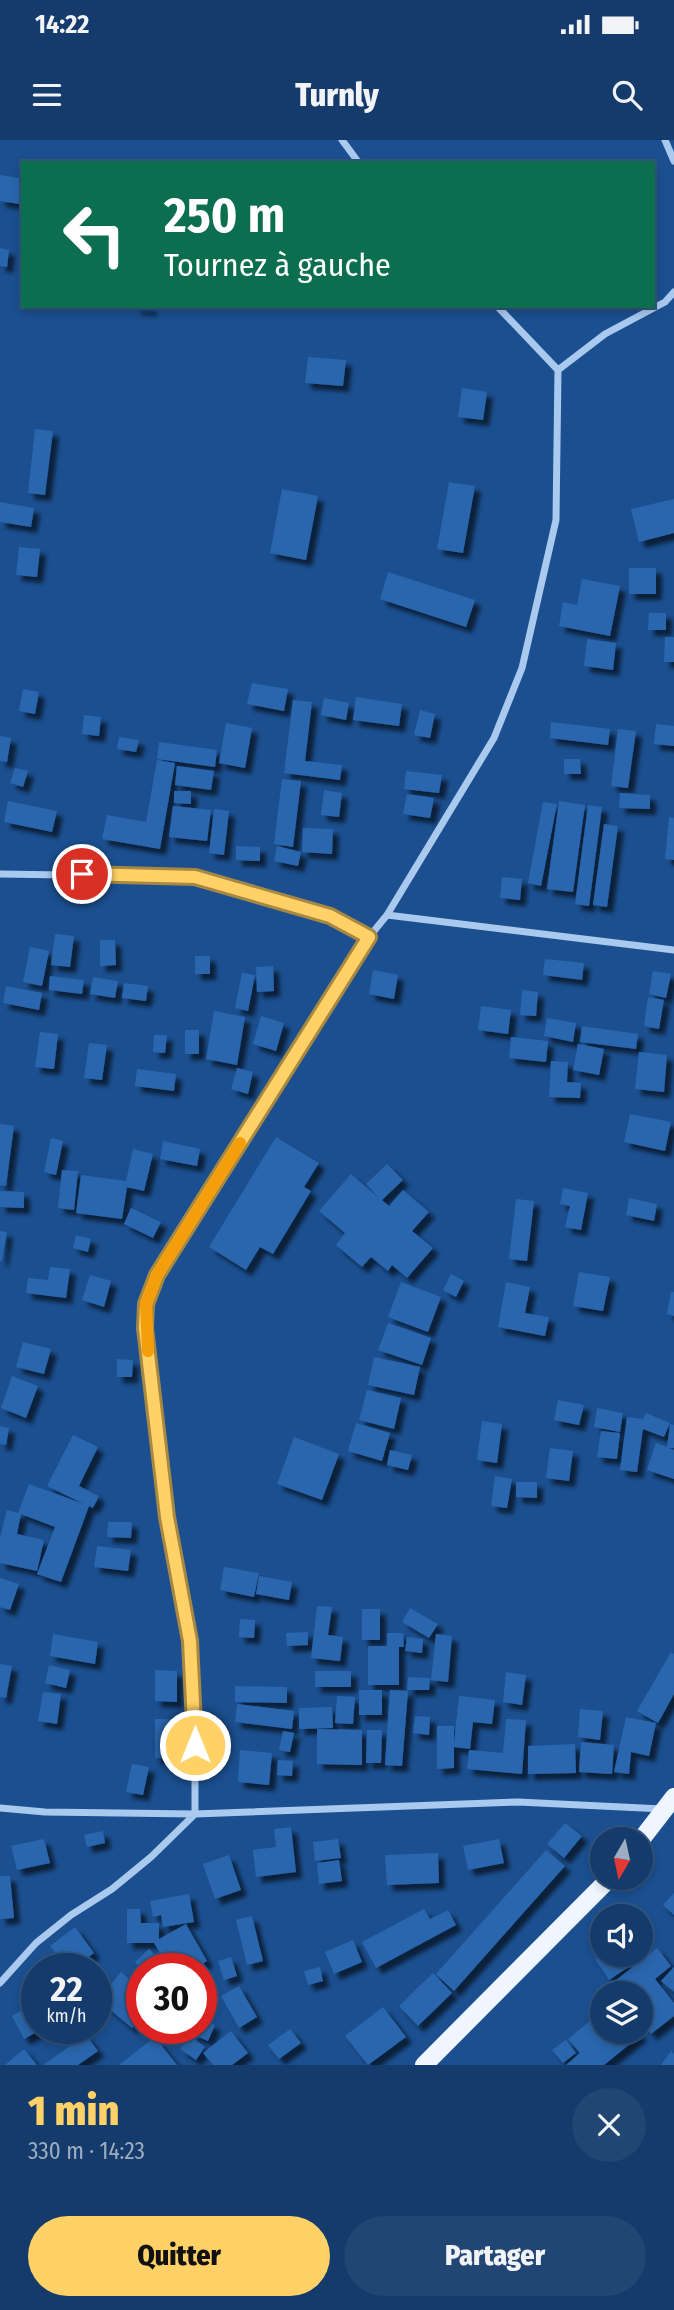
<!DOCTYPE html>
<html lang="fr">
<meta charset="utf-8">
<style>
:root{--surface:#143b6b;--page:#214673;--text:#f1f3f6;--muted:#9dadc1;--line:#33557e;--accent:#ffd166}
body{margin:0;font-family:"Fira Sans Condensed",sans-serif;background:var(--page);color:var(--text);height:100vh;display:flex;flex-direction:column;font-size:26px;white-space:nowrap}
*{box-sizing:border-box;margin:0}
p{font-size:23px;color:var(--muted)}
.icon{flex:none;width:38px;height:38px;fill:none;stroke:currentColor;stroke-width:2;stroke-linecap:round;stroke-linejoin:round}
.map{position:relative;height:1925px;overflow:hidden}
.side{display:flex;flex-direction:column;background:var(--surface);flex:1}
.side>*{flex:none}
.top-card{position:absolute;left:21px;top:21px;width:634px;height:147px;border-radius:0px;box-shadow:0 4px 10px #0003,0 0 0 2px var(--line);background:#0b6e4f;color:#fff;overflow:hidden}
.needle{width:46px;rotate:189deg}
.tools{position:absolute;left:590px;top:1687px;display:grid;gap:14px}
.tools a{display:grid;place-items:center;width:63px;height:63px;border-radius:50%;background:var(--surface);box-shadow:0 4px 10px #0003,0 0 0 2px var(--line);font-size:35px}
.speed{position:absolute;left:21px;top:1813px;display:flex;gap:14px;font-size:35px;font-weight:700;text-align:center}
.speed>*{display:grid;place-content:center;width:91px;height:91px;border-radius:50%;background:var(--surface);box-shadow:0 4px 10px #0003,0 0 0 2px var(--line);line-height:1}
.speed small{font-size:18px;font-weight:400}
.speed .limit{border:10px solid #d22;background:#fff;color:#111}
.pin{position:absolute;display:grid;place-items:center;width:60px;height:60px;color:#fff;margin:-30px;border:4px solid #fff;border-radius:50%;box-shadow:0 2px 7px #0007}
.me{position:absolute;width:77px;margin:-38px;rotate:0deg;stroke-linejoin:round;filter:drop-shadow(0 0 5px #0008)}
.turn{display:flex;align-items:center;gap:24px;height:147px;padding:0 28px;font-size:32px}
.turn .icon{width:91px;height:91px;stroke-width:2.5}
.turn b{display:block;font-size:49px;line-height:60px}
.round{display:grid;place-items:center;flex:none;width:74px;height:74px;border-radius:37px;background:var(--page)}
.head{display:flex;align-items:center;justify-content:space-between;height:119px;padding:0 28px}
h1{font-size:42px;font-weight:800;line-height:52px;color:var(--accent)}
.cta{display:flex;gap:14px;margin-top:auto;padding:14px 28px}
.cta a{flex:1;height:80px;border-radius:42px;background:var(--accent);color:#111;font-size:28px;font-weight:800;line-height:80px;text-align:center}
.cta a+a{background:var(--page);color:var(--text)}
.status{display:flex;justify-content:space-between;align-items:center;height:49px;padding:0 35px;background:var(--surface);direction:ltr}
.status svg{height:19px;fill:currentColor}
header{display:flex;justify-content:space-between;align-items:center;height:91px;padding:0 28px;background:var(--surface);font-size:32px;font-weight:800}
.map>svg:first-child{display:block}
.building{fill:#2a66ad;filter:url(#shadow)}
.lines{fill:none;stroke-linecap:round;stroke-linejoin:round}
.street{stroke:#a9c9ee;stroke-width:7}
.primary{stroke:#f0f6ff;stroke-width:18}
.route-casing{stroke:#a68842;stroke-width:18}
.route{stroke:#ffd166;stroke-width:12}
.slow{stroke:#f59e0b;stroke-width:12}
</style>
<div class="status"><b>14:22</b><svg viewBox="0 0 49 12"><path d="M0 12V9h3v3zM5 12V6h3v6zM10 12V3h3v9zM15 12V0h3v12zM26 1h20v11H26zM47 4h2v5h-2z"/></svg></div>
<header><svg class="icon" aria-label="menu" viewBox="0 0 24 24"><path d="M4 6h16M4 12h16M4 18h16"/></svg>Turnly<svg class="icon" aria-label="search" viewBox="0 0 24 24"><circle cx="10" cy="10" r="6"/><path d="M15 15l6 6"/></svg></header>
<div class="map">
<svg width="674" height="1925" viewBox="0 0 674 1925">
<defs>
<filter id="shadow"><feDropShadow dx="6" dy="6" stdDeviation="2" flood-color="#0009"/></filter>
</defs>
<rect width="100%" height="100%" fill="#1b4f8f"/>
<path class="building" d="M0 35 23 39 19 64 0 61Z
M0 108 9 110 7 127 0 126Z
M135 166H151V170L135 169Z
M308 217 346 220 343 246 305 243Z
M462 248 487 252 483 280 458 277Z
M35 289 53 291 45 355 28 353Z
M449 342 475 346 463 413 437 409Z
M282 349 318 356 306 420 270 413Z
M674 359V393L639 402 631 369Z
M0 362 34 368 31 387 0 382Z
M19 407 40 409 37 437 16 435Z
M629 428H656V454H629Z
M388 432 475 460 466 487 380 459Z
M582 439 620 446 610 496 559 486 563 462 577 465Z
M649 473H666V490H648Z
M665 497H674V522H664Z
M587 499 616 503 613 530 584 526Z
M252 543 288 549 284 571 247 564Z
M23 549 39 552 35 574 19 571Z
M356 557 402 564 399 586 353 580Z
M324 558 349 563 346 580 321 575Z
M293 560 312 562 305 621 342 625 340 640 284 633Z
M420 570 435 574 430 598 414 595Z
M84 575 101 577 99 596 82 594Z
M551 582 610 589 608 605 550 598Z
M226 583 252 588 245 628 219 623Z
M656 584 674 586V606L654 604Z
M618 589 636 591 628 648 611 646Z
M0 596 11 598 7 622 0 621Z
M119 597 139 600 136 612 117 609Z
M159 602 217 610 215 627 157 619Z
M564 619H580L581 634H564Z
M157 620 175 623 160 709 102 699 107 675 146 682Z
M177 626 214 631 211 650 175 645Z
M15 628 28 631 23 647 10 643Z
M406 631 442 635 439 653 404 649Z
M282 639 301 641 293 707 274 704Z
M324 650 342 653 339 677 321 675Z
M174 651H191V664L174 663Z
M620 653 650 655V669L619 668Z
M407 654 434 658 430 678 403 674Z
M8 661 57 671 52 692 4 682Z
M559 661 585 665 573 752 547 749Z
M543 662 557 664 541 746 528 743Z
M588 665 602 667 589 766 575 764Z
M173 666 211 670 207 701 169 697Z
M214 669 229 671 224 715 209 713Z
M669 677 674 678V720L665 719Z
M604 684 618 686 607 767 593 765Z
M303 688 333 689 332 714 302 712Z
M236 706 260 707V721L236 720Z
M277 706 301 712 298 726 274 721Z
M502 737 522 739 520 760 500 758Z
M55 794 74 796 70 827 51 825Z
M100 800H115L116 825 100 826Z
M30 807 49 811 42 846 23 842Z
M195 816H210V834H195Z
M545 819 584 823 582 840 543 835Z
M273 826 274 851 257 852 256 827Z
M373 830 398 835 394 859 369 854Z
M653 831 671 834 666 858 649 854Z
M242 833 255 835 248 871 235 868Z
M50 836 84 840 82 854 49 850Z
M93 837 118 841 115 858 90 854Z
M124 843 148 846 146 861 122 858Z
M6 846 42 853 39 870 3 863Z
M522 850 538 852 536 876 520 875Z
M648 857 664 860 659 889 644 886Z
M481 866 511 870 508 894 478 890Z
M214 871 245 877 237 925 206 919Z
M261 876 284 883 276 911 253 904Z
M547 878 576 883 573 902 544 896Z
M582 886 638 894 636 909 580 902Z
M185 890H199V914H185Z
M40 892 58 894 54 929 35 927Z
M154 895H167L165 913 153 912Z
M511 897 548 901 546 922 509 918Z
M89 903 107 905 102 940 84 938Z
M578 904 604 909 599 935 573 930Z
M639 912 667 915 664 952 635 949Z
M551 921 568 922 567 942 581 943 580 958 549 957Z
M237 928 253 932 248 954 231 949Z
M137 929 176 934 174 951 135 946Z
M630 974 671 982 665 1011 624 1002Z
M0 984 14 986 6 1046 0 1045Z
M276 997 319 1023 304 1047 311 1051 273 1114 260 1107 246 1130 209 1107Z
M51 998 63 1001 56 1035 44 1032Z
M163 1001 200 1009 197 1026 160 1019Z
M133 1009 153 1014 144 1051 127 1047 122 1079 76 1073 81 1035 126 1041Z
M387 1024 403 1040 382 1060 389 1066 403 1050 429 1072 412 1091 433 1108 407 1138 392 1125 388 1131 371 1117 362 1127 336 1105 345 1093 319 1071 351 1034 378 1057 366 1044Z
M62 1030 78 1031 74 1070 58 1068Z
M563 1048 588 1053 581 1090 565 1087 570 1066 560 1064Z
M0 1051 24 1052V1068L0 1067Z
M629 1058 657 1064 654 1081 626 1075Z
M516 1059 534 1061 527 1121 509 1119Z
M131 1068 161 1082 153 1098 124 1084Z
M0 1091 7 1092 2 1121H0Z
M76 1095 91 1099 88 1112 73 1108Z
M50 1127 70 1129 66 1158 26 1153 28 1138 48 1140Z
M579 1132 610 1137 603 1171 573 1166Z
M451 1134 464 1141 456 1157 443 1150Z
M90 1135 111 1141 104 1167 82 1160Z
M401 1142 441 1157 428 1192 388 1177Z
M506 1142 530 1147 525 1173 549 1177 545 1196 498 1187Z
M671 1152H674V1176L667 1174Z
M388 1183 431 1198 422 1225 378 1210Z
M23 1202 51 1209 44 1234 16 1227Z
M374 1217 420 1227 414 1255 368 1245Z
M117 1219 133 1220 132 1237H117Z
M12 1236 38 1246 26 1278 1 1268Z
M367 1250 401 1258 394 1289 359 1280Z
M558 1260 584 1265 579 1285 554 1280Z
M597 1268 623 1273 620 1292 594 1287Z
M646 1273 670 1283 664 1297 643 1289 637 1332 620 1330 627 1277 643 1279Z
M482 1281 502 1284 497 1323 477 1320Z
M356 1283 390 1293 382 1321 348 1311Z
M670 1284 674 1285V1308H668L674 1310V1339L647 1330 656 1303 667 1307Z
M0 1286 9 1288 6 1305 0 1304Z
M601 1291 620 1293 617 1319 597 1317Z
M73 1295 98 1307 79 1346 99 1356 93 1368 89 1366 61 1442 37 1434 55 1387 21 1374 17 1394 44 1400 37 1431 0 1423V1398L7 1370 18 1373 29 1344 84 1364 47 1346Z
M294 1297 339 1314 322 1360 277 1344Z
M550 1308 573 1311 569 1341 546 1338Z
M390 1310 412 1315 408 1330 387 1325Z
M495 1336 512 1339 507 1368 491 1366Z
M516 1342H537V1358L516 1357Z
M108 1382H132L131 1398 107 1397Z
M97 1406 131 1410 128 1431 94 1427Z
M224 1427 259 1433 254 1457 220 1450Z
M259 1436 292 1442 289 1460 256 1454Z
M0 1438 19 1444 10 1470 0 1467Z
M317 1466 332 1467 328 1495 343 1497 340 1521 311 1518Z
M410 1468 438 1484 429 1498 402 1482Z
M362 1469H380V1500H362Z
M240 1479 255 1480 254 1498 239 1497Z
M308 1492V1505L287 1506 286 1493Z
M387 1493H403L404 1507H399V1545H368V1506H387Z
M53 1494 98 1502 95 1524 50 1516Z
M436 1494 452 1496 448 1542 431 1540Z
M407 1497 423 1499 422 1513 405 1511Z
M671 1512 674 1514V1554L658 1583 637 1571Z
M0 1524 12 1526 6 1558 0 1557Z
M49 1525 70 1530 66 1548 45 1543Z
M155 1530 177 1531V1562L155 1561Z
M315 1531H351V1547H315Z
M506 1532 526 1535 522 1565 503 1562Z
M408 1537 430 1538 429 1550H407Z
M235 1546 287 1547V1563L235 1562Z
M359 1550H382V1575H359Z
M390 1550 408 1551 402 1626 385 1625Z
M43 1552 61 1554 57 1584 38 1581Z
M337 1556 355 1557 353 1584 335 1583Z
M459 1556 495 1560 492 1584 473 1582 470 1609 454 1607V1628L437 1629V1586H454V1603Z
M237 1564 294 1571 292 1589 235 1582Z
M332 1567 333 1588 299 1589V1568Z
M580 1569 603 1571 600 1600 578 1597Z
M415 1576 430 1577 429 1595 413 1593Z
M626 1577 656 1583 649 1616 631 1612 629 1634 614 1632Z
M155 1579H185V1617L155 1618Z
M506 1579 526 1580 522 1634 467 1629 469 1610 503 1613Z
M317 1589 362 1590V1625L317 1624Z
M367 1590H382L381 1623H366Z
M283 1591 294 1593 290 1612 279 1610Z
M581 1602 614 1605 612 1634 579 1632Z
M575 1604 576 1633 528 1634V1606Z
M240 1610 272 1613 269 1645 238 1642Z
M278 1620 293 1621 292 1636 277 1635Z
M132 1624 149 1627 143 1655 126 1652Z
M565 1683 582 1696 564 1718 547 1704Z
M291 1687 296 1732 256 1737 253 1710 276 1707 274 1689Z
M103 1691 105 1703 87 1707 84 1695Z
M44 1699 50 1723 17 1730 11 1706Z
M338 1699 341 1718 315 1721 313 1702Z
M499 1699 504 1723 468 1730 463 1706Z
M546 1710 565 1726 454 1851 436 1834Z
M438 1713 439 1743 387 1745 385 1715Z
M229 1715 241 1750 215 1759 203 1724Z
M339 1720 342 1741 319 1744 317 1723Z
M0 1736H10L14 1778 0 1779Z
M674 1753V1775L663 1765Z
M189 1754 194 1782 163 1787 161 1775 153 1777 150 1761Z
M127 1769H140L141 1783H159V1799L186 1784 207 1821 194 1829H185L180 1819 168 1826 154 1803H127Z
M424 1769 430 1779 448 1770 456 1785 376 1828 362 1802Z
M252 1776 263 1821 247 1825 236 1780Z
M75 1787 94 1813 73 1829H68L50 1806Z
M353 1800 362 1822 334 1834 325 1812Z
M657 1808 671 1826 655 1839 674 1863V1876L651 1894 640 1881V1853H619L611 1844Z
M149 1809 166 1826 163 1829H142L135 1822Z
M601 1815H627L633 1824 609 1840 595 1819Z
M231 1817 237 1836 224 1840 218 1821Z
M320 1827 323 1841 308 1845 304 1831Z
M674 1827V1852L661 1841Z
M121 1832 142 1849V1877L132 1888 98 1860Z
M433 1833 452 1853 418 1886 399 1866Z
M239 1846 257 1877 239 1888 221 1856Z
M37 1862V1888H44L24 1899 12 1876Z
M383 1867 406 1897 368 1925 345 1896Z
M602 1871V1892H638L641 1895 604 1925H566L580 1913 568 1899Z
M201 1880 215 1885 208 1901 191 1894 194 1888H201Z
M290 1889 301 1903 279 1919 268 1905Z
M231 1891 248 1913 232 1925H213L203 1913Z
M86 1895 98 1911 78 1925H43Z
M190 1896 205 1907 196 1920 180 1909Z
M155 1897 177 1925H119Z
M566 1900 576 1913 563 1923 552 1910Z
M24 1909 37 1925H5Z
M671 1911 674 1914V1925H661Z"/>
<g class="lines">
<path class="street" d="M342 0 359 23
M665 0 674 21
M558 230 605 194 665 162 674 152
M0 734 195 737 330 776 369 797
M387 775 674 810
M0 1668 45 1672 195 1674V1558L190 1501 167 1377 145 1188 146 1164 157 1135 369 797 387 775 494 598 522 528 556 380 558 230 497 166
M0 1843 36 1803 71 1775 112 1749 151 1717 195 1674 518 1662 663 1669"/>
<path class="primary" d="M640 1701 674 1657
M424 1925 610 1738"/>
</g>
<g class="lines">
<g class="route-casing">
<path id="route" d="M82 734 195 737 330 776 369 797 157 1135 146 1164 145 1188 167 1377 190 1501 195 1605"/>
</g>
<use href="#route" class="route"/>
<path class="slow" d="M148 1211 146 1164 157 1135 240 1003"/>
</g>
</svg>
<div class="tools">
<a><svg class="needle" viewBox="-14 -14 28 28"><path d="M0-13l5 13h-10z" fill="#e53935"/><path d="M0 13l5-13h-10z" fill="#9dadc1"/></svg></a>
<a><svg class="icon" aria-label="sound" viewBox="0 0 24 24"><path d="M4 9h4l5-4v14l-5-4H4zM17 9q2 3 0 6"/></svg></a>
<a><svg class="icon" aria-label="layers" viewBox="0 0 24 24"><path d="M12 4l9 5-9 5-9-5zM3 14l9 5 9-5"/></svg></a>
</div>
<div class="speed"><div>22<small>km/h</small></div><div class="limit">30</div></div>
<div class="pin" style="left:82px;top:734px;background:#d93025"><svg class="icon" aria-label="arrive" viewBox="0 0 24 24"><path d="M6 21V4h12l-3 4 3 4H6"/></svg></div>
<svg class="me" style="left:195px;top:1605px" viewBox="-20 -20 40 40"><circle r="17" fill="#ffd166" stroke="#fff" stroke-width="3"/><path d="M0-11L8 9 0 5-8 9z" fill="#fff"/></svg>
<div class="top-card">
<div class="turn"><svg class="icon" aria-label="left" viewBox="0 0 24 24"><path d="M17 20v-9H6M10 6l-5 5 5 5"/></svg><div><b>250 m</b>Tournez à gauche</div></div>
</div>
</div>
<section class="side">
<div class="head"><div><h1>1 min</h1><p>330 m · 14:23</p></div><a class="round"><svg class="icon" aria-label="close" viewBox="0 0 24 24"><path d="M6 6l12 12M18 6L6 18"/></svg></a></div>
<div class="cta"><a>Quitter</a><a>Partager</a></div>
</section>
